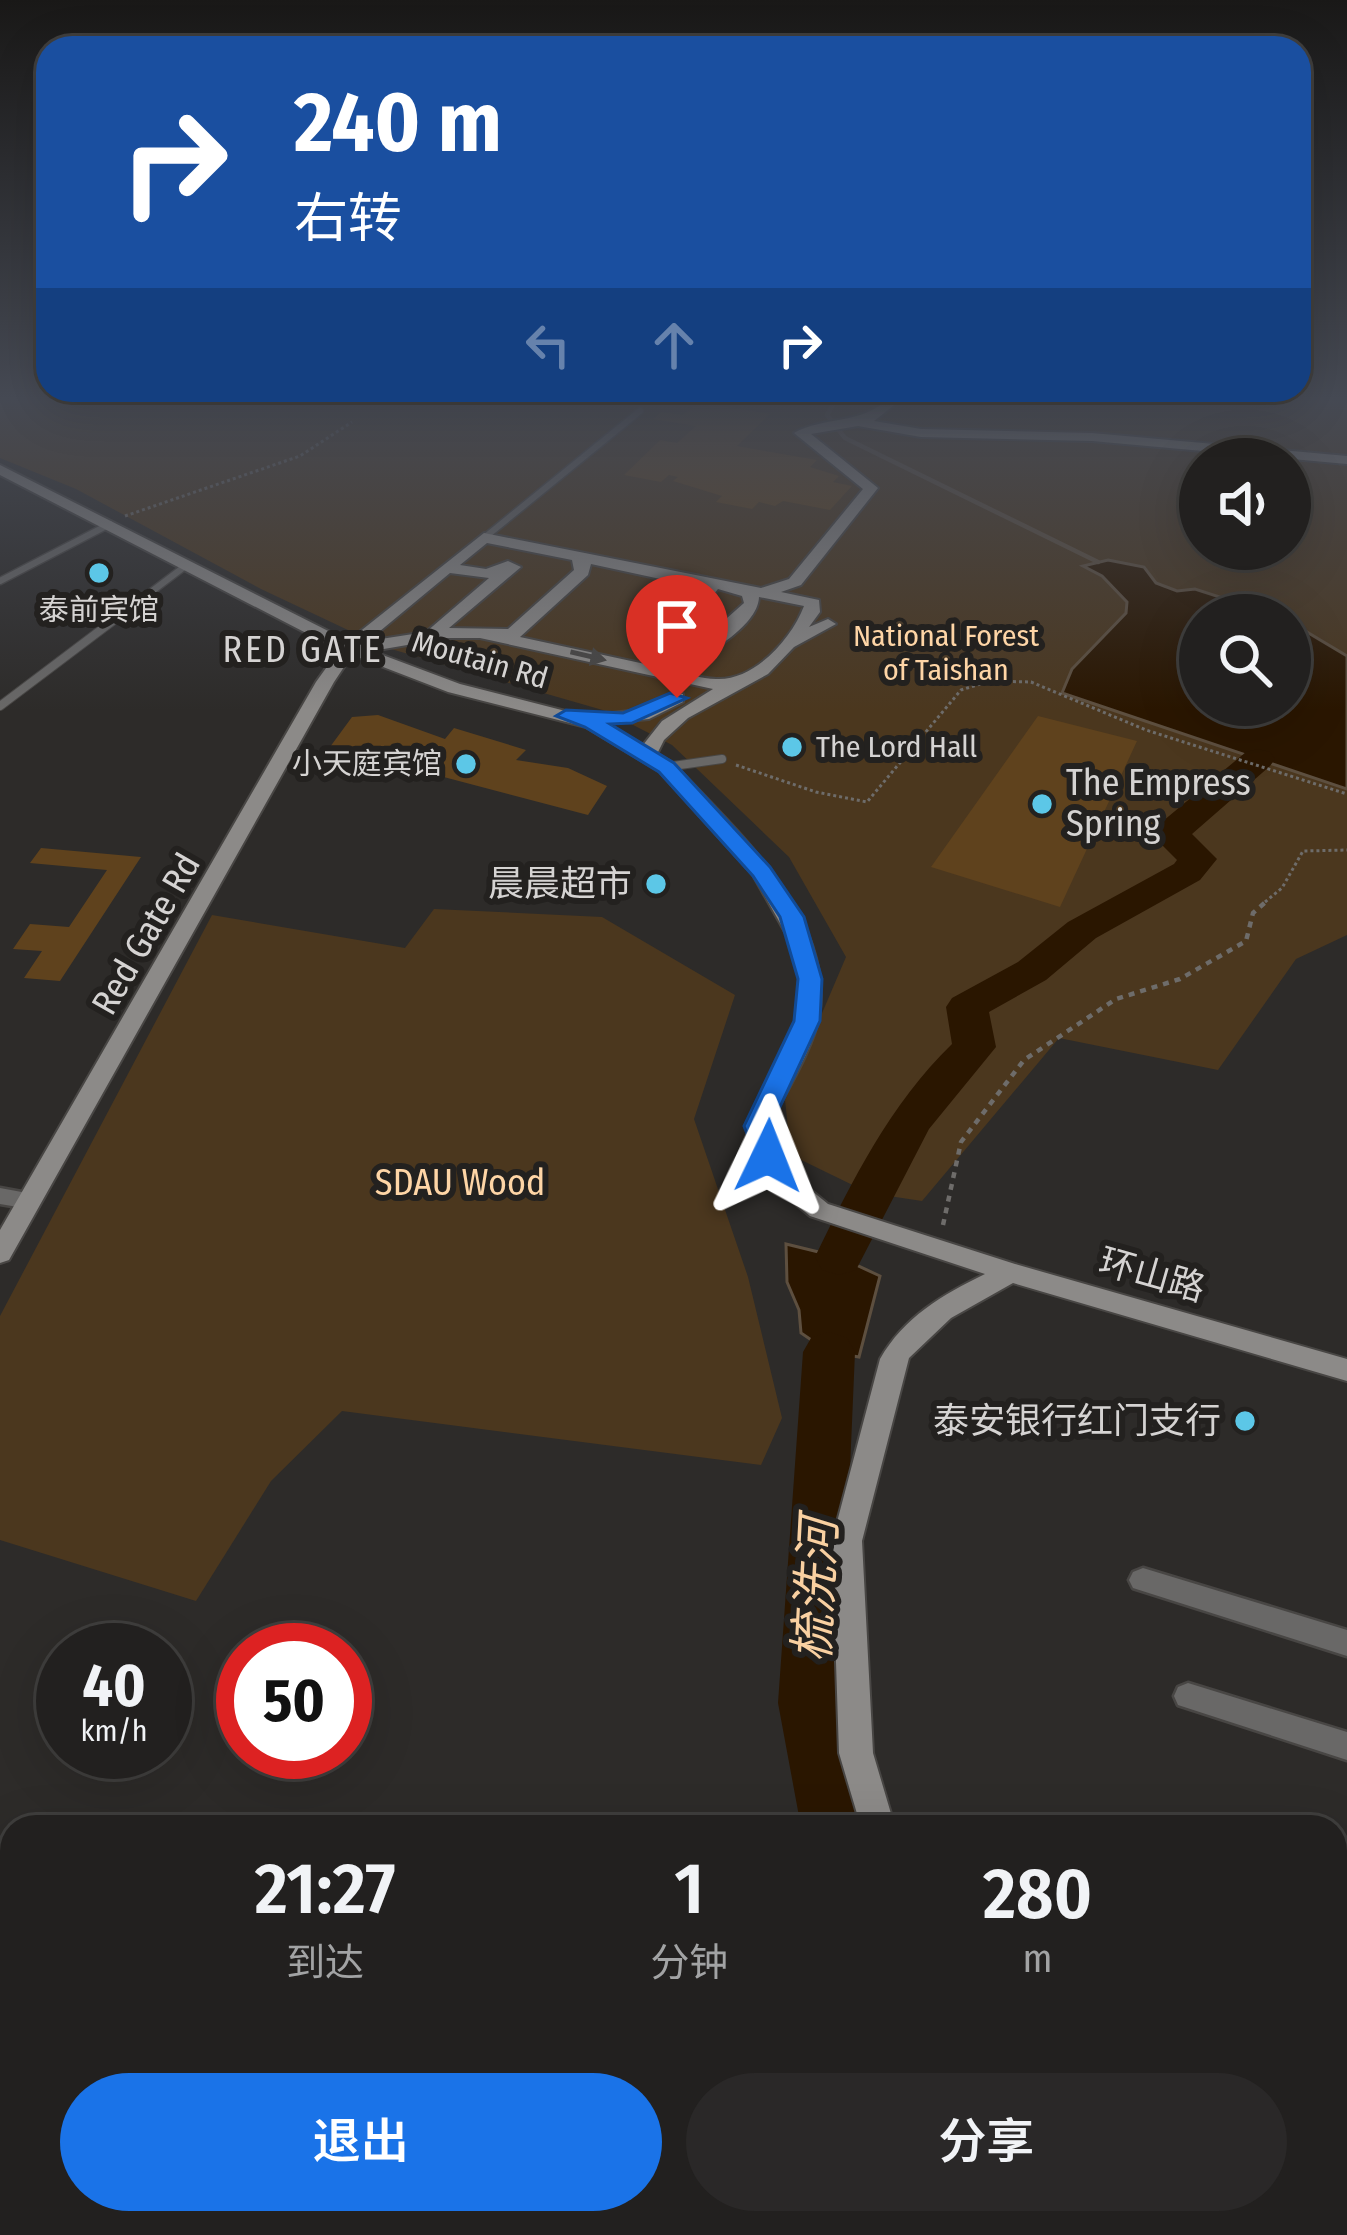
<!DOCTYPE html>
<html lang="zh">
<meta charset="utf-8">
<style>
:root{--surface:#22201f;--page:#2a2828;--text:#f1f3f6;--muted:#a2a3a4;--line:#3f3e3d;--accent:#1a73e8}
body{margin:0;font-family:"Fira Sans Condensed","Noto Sans SC",sans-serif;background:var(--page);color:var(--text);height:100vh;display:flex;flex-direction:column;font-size:45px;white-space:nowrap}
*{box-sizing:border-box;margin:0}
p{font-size:39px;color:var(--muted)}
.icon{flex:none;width:66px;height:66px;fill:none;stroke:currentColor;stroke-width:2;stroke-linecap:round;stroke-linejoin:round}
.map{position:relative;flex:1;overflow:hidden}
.side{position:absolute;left:0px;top:1815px;width:1347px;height:420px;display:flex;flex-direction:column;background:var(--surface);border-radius:36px 36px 0 0;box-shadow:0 12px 48px #0002,0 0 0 3px var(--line)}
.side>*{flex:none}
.hud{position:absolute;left:36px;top:36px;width:1275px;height:366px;border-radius:36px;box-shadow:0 12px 48px #0002,0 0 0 3px var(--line);background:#1a4fa0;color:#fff;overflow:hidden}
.fabs{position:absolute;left:1179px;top:438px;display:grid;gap:24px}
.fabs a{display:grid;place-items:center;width:132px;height:132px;border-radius:50%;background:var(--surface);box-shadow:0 12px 48px #0002,0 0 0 3px var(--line);font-size:60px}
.speed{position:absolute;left:36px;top:1623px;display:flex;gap:24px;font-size:60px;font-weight:700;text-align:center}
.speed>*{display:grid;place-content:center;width:156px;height:156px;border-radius:50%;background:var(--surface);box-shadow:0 12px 48px #0002,0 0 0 3px var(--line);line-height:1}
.speed small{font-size:30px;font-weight:400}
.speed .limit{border:18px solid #d22;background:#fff;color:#111}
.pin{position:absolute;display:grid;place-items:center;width:102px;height:102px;color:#fff;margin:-123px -51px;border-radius:50% 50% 50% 0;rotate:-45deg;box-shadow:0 0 12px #0007}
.pin .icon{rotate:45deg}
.me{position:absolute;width:132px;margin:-66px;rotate:2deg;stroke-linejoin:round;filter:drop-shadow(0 0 9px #0008)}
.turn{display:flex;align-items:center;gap:42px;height:252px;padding:0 60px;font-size:54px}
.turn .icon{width:156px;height:156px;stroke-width:2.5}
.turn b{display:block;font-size:84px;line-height:102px}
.lanes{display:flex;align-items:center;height:114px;padding:0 60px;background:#0003;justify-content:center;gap:60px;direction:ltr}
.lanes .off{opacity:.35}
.eta{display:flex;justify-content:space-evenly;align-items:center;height:204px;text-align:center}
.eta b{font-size:72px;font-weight:600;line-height:84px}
.cta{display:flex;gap:24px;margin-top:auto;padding:24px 60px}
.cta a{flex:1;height:138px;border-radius:72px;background:var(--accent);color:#fff;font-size:48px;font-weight:600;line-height:138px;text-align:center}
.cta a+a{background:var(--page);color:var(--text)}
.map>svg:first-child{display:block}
.built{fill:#39332c}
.green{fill:#4b371e;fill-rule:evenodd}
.water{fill:#2a1600;stroke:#5d4f3f;stroke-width:3}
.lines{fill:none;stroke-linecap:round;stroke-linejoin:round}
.stream{stroke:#5d4f3f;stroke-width:4.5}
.river{fill:#2a1600;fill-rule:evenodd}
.building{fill:#5f421d}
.lane-far1-casing{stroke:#484644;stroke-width:9}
.lane-casing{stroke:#484644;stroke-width:10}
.street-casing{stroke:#484644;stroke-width:5}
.secondary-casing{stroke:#484644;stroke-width:4}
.path-far1{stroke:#6e6c6a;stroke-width:3;stroke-dasharray:3 3;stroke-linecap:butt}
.path{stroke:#6e6c6a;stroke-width:4.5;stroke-dasharray:6 6;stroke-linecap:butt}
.lane-far1{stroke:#696867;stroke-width:6}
.lane{stroke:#696867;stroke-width:8}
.street{fill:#696867;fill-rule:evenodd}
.secondary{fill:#8c8a88;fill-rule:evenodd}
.oneway{fill:#484644}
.route{fill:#1a73e8;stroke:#114b97;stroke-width:3}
.poi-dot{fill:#5cc7e7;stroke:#23211f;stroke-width:4.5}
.labels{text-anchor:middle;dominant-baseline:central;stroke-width:12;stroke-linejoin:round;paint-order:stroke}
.far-poi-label{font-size:30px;fill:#d5d3d2;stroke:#23211f}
.far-park-label{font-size:30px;fill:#fed5a6;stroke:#23211f}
.far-street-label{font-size:30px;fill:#d5d3d2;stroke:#23211f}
.far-quarter-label{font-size:36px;letter-spacing:3px;fill:#d5d3d2;stroke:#23211f}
.poi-label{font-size:36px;fill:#d5d3d2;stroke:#23211f;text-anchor:end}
.street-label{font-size:36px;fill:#d5d3d2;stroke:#23211f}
.park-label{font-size:36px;fill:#fed5a6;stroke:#23211f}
.near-water-label{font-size:48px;font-style:italic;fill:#f9d0a1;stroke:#23211f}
</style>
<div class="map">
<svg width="1347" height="2235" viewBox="0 0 1347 2235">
<rect width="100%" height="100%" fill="#2d2b29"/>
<path class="built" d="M0 2167 12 2173V2223H103L125 2235H0Z"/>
<path class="green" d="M0 398H1347V935L1296 959 1218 1070 1059 1038 922 1201 869 1193 791 1155 785 1100 846 957 789 857 672 745 606 711 384 647 261 589 76 489 0 458ZM1200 459H1290V549H1200ZM1200 615H1290V705H1200Z
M434 909 602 917 735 995 694 1119 748 1277 782 1418 761 1465 342 1411 271 1481 196 1601 0 1540V1316L212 915 405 948Z"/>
<path class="water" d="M1108 560 1144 567 1156 583 1177 591 1195 589 1275 615H1200V705H1290V622L1347 656V789L1062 693 1072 669 1126 613 1127 602 1102 576 1083 566Z
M786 1244 839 1257 880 1276 859 1357 829 1352 801 1333 799 1310 787 1282Z"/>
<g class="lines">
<path class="stream" d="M837 398 827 415 845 438 1098 562"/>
<path class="river" d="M1258 749 1270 752 1275 759 1270 766 1192 834 1217 859 1200 880 1096 938 1046 980 989 1012 996 1047 929 1129 856 1270 839 1275 822 1270 815 1257C852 1181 890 1104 952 1044L946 1007 952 998 1018 962 1068 922 1174 864 1177 860 1151 834 1157 826 1246 752Z
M829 1332 847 1338 855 1352 840 1703 865 1827H801L778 1703 803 1352 811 1338Z
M871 2223H947L949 2235H873Z"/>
</g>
<path class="building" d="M699 402 770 414 737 446 817 460 810 467 839 476 833 482 852 486 830 510 783 501 775 506 759 502 752 509 716 502 722 496 673 481 678 477 669 475 661 482 624 475 660 440 677 443 696 426 653 419 661 412 683 415Z
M378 715 445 739 454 728 526 750 516 760 568 768 607 786 588 815 330 747 352 717Z
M1038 716 1137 741 1060 907 931 867Z
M41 848 141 857 60 981 24 978 42 951 13 949 30 924 69 927 107 870 30 863Z"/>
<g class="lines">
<g class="lane-far1-casing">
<path id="lane-far1" d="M484 538 640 411
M0 581 110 524
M110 623 188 564"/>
</g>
<g class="lane-casing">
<path id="lane" d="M0 706 114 620
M666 767 722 759"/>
</g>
<g class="street-casing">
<path id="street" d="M0 1188 38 1195 41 1201 38 1207 30 1209 0 1204Z
M1143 1568 1347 1630V1656L1133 1588 1129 1580 1133 1572Z
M1188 1683 1347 1732V1760L1178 1705 1174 1696 1178 1687Z
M1335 1869 1347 1872V1904L1335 1899Z
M1335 2041 1347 2045V2079L1335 2075Z"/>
</g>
<g class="secondary-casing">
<path id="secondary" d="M889 398H903L874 421 921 429 1092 433 1347 456V464L1092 441 921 437 858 426 811 434 878 488 801 585 781 592 819 600 820 612 809 627 828 619 836 624 794 647 768 674 688 718 664 740 657 754 673 763C734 829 836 917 819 1017 813 1049 784 1095 769 1126L790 1173 828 1204 1015 1264 1347 1359V1381L1013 1283 951 1318 909 1358 862 1541 873 1753 895 1827H861L839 1753 832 1541 880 1359C904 1317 942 1295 985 1274L810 1216 771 1184 745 1126 796 1021 799 979 789 939 753 875 659 771 586 727 448 692 352 655 334 682 9 1260 0 1263V1230L316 682 339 650 0 475V465L348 641 484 533 761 588 789 579 863 489 794 433C824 416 862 425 889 398ZM487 543 572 560 574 570 508 629 449 628 521 567 508 561 486 569 460 565ZM591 564 702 588 669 630 676 657 645 664 520 637 588 575ZM450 573 489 578 426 632 368 641ZM718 589 742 596 744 603 691 650 685 630ZM759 597 804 606C792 638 756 679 719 679 704 680 686 673 671 670 698 661 758 628 759 597ZM448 638H480L713 689 662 721 643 745 604 723 649 719 683 702V694H671L639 710 585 716 460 684 372 651Z
M993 2223H1033L1037 2235H997Z"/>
</g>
<path class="path-far1" d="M125 516 300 456 352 422
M736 765 816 792 867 802 961 690 990 681 1031 682 1146 730 1347 794
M1265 902 1282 888 1303 851 1347 850"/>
<path class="path" d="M943 1225 961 1142 1024 1060 1116 999 1180 979 1246 941 1253 913 1269 899"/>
<use href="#lane-far1" class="lane-far1"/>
<use href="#lane" class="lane"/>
<use href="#street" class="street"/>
<use href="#secondary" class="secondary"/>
</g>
<defs><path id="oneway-solid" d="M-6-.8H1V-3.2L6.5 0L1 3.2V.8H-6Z" transform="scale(3)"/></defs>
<use class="oneway" href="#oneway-solid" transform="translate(588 656) rotate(13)"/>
<linearGradient id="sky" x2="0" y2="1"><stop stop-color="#191817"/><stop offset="0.56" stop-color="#464a54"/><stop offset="1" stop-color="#464a54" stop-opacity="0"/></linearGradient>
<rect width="1347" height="711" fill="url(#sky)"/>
<path class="route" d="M670 693 687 698 632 723 610 724 674 763 770 867 804 917 822 979 820 1021 771 1126 782 1156 768 1165 758 1162 744 1126 794 1021 798 979 780 917 753 876 659 772 585 727 556 716 566 710 623 713Z"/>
<g class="poi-dot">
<circle cx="99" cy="573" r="12"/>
<circle cx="792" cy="747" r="12"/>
<circle cx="466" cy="764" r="12"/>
<circle cx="1042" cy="804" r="12"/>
<circle cx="656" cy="884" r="12"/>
<circle cx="1245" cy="1421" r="12"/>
</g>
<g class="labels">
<g class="far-poi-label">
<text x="99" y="610">泰前宾馆</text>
<text x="816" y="747" text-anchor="start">The Lord Hall</text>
<text x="442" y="764" text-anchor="end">小天庭宾馆</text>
</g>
<g class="far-park-label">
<text x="946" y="636">National Forest<tspan x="946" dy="34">of Taishan</tspan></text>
</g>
<g class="far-street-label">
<text transform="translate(480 660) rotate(16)">Moutain Rd</text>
</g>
<g class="far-quarter-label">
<text x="303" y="650">RED GATE</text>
</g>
<g class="poi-label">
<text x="1066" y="783" text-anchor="start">The Empress<tspan x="1066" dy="41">Spring</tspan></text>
<text x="632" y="884">晨晨超市</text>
<text x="1221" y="1421">泰安银行红门支行</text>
</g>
<g class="street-label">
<text transform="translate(146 934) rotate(-60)">Red Gate Rd</text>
<text transform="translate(1152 1275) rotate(16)">环山路</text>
</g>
<g class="park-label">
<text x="460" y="1183">SDAU Wood</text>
</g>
<g class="near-water-label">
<text transform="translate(816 1590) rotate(-87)">梳洗河</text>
</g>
</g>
</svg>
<div class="fabs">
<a><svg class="icon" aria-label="sound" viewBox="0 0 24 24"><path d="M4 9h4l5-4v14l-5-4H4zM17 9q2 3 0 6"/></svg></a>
<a><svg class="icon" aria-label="search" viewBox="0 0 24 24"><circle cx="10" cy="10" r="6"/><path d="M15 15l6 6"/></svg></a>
</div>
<div class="speed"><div>40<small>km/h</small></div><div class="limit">50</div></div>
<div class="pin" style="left:677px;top:698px;background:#d93025"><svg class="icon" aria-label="arrive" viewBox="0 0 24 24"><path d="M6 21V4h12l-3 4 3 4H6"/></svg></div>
<svg class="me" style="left:768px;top:1156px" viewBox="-20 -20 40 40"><path d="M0-17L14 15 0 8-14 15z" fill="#1a73e8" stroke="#fff" stroke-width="4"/></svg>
<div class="hud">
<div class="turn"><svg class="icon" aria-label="right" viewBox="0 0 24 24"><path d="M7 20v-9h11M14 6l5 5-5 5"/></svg><div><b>240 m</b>右转</div></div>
<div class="lanes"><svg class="icon off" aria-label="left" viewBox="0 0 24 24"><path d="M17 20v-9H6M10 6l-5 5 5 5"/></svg><svg class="icon off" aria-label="ahead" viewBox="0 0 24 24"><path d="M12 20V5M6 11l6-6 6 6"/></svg><svg class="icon" aria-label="right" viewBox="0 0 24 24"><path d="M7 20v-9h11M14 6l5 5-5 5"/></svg></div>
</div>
<section class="side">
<div class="eta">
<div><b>21:27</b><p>到达</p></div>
<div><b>1</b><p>分钟</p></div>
<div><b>280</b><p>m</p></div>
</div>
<div class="cta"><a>退出</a><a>分享</a></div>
</section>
</div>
